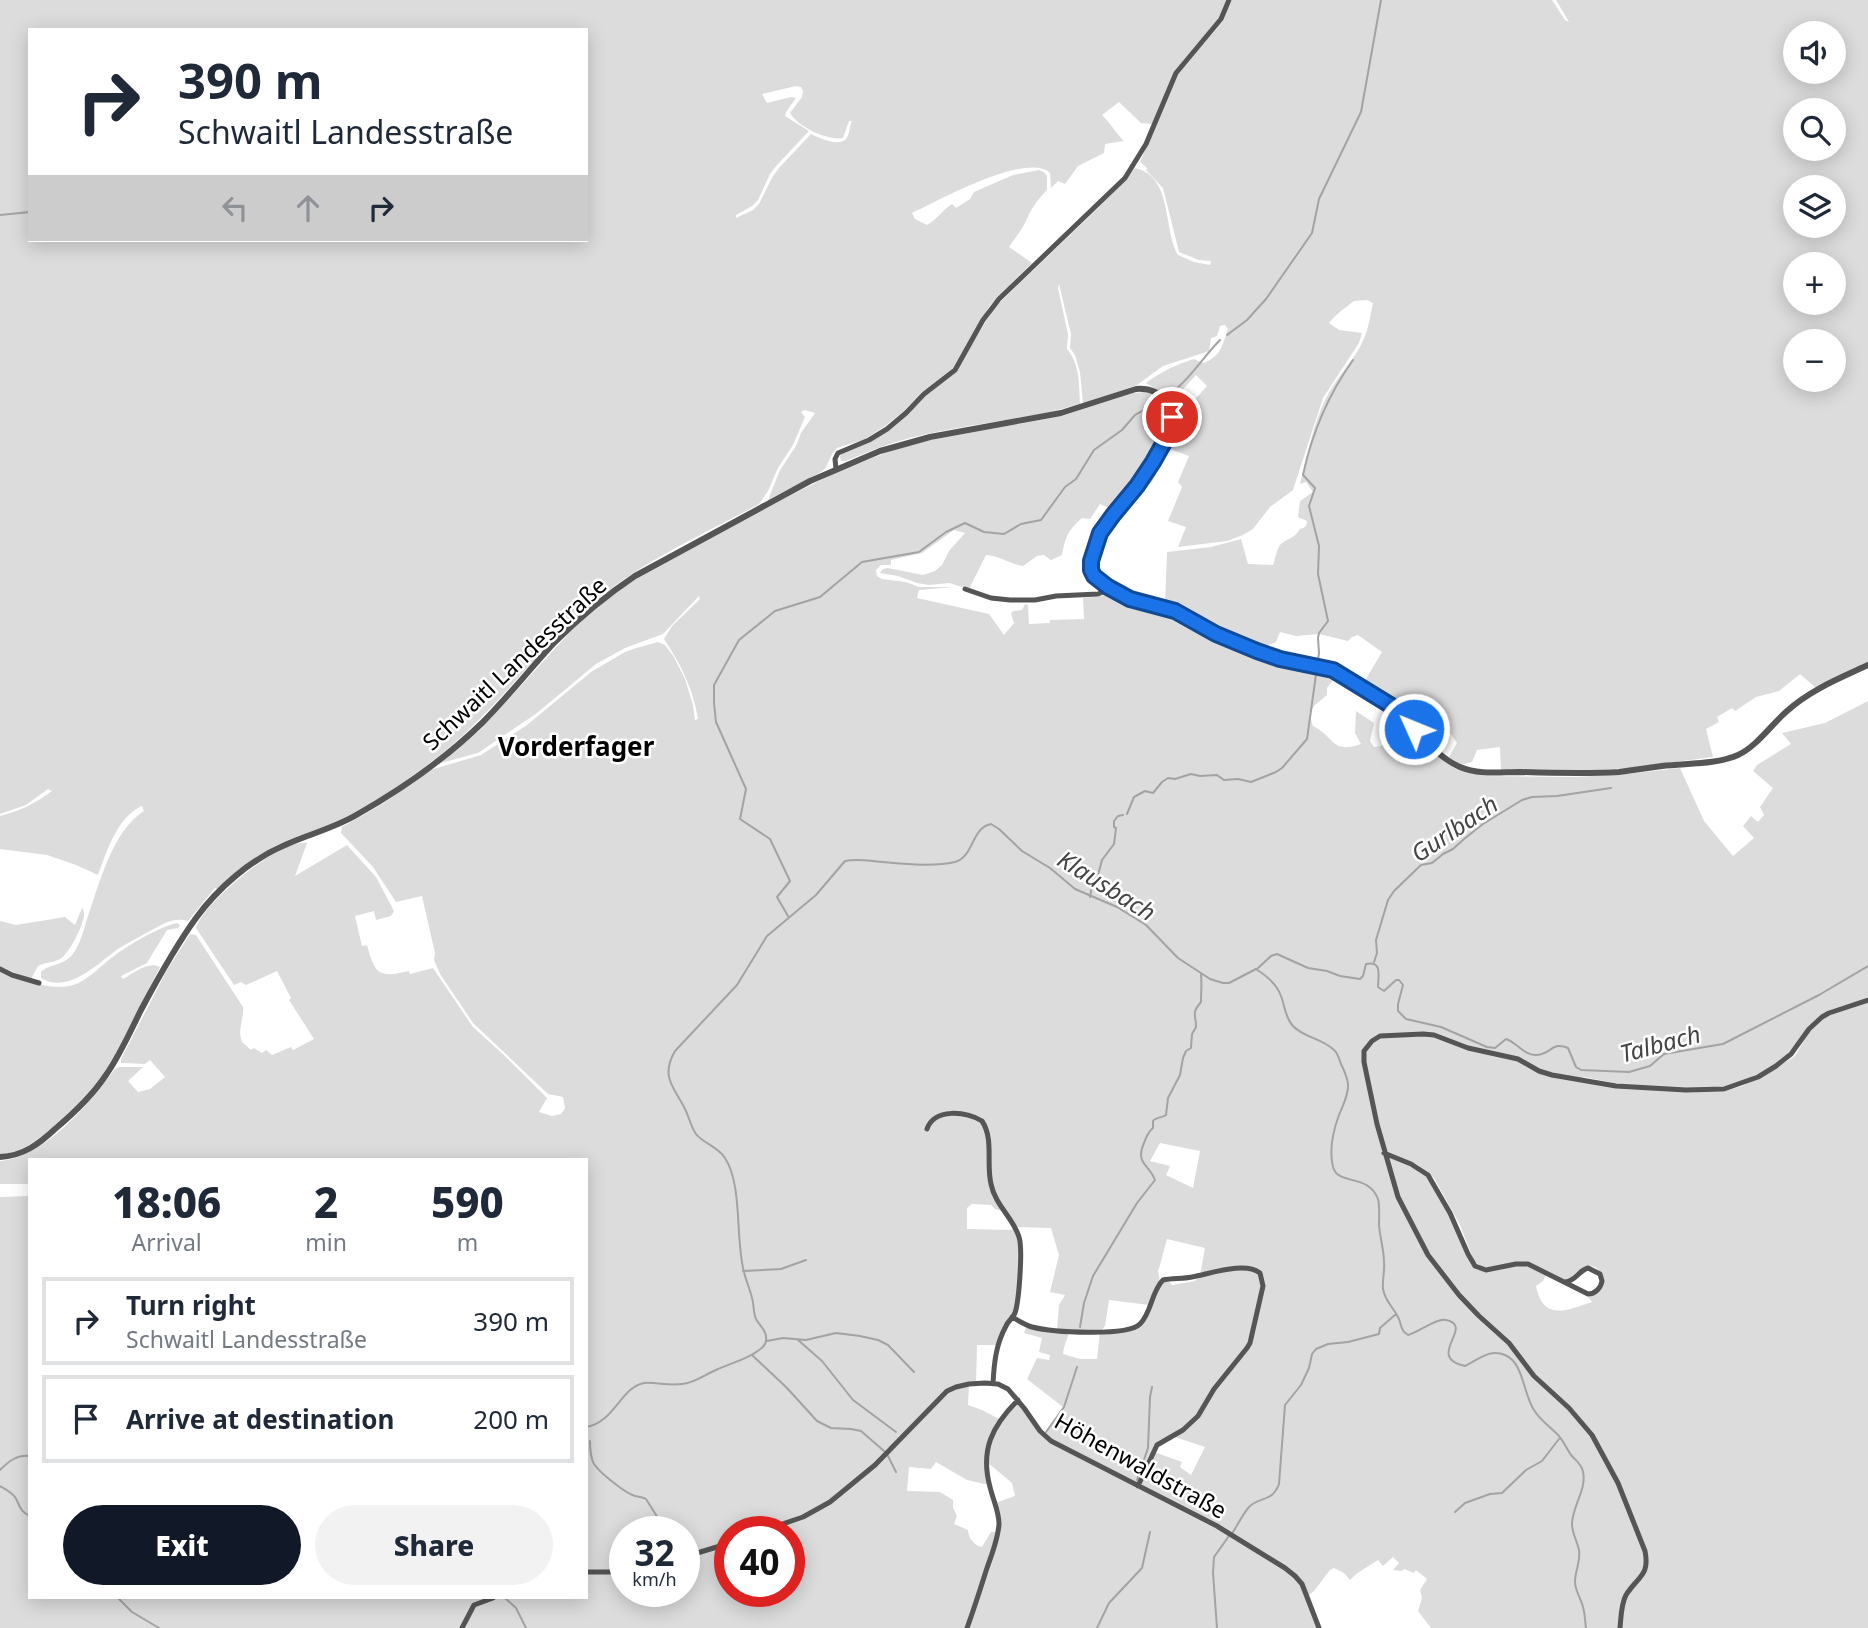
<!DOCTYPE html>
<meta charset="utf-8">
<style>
:root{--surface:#fff;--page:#f2f2f3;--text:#1f2937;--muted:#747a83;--line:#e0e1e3;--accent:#111827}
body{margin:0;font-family:"Noto Sans",sans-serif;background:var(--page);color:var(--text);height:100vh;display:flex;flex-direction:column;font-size:26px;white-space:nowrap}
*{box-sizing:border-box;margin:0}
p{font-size:23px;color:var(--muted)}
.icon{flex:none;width:38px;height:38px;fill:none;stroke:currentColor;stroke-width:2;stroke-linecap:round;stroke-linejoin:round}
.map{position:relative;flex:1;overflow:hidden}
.sheet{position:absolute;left:28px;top:1158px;width:560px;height:441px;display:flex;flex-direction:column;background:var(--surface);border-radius:0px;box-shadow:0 4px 18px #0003}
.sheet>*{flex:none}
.hud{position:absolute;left:28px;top:28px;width:560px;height:214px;border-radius:0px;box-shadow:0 4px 18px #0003;background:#fff;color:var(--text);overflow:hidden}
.controls{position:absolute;left:1783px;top:21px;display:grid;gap:14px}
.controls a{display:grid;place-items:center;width:63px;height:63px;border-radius:50%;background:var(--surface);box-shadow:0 4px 18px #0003;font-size:35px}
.speed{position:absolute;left:609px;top:1516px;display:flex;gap:14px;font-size:35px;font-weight:700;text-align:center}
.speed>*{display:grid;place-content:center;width:91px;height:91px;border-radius:50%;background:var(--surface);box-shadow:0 4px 18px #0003;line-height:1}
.speed small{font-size:18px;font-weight:400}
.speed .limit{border:10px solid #d22;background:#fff;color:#111}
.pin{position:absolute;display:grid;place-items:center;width:60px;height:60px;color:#fff;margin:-30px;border:4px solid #fff;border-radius:50%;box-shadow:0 2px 7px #0007}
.me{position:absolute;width:77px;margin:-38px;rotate:314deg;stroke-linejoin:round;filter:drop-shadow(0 0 5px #0008)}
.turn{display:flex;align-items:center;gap:24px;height:147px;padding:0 35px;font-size:32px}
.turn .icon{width:91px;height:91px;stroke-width:2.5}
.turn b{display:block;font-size:49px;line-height:60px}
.lanes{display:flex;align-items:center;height:66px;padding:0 35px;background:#0003;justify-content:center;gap:35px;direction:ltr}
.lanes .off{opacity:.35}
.eta{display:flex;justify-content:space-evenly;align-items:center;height:119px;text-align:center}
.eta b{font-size:42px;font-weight:800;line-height:49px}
.primary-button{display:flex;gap:14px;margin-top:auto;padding:14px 35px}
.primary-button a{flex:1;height:80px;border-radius:42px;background:var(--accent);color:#fff;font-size:28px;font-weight:800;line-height:80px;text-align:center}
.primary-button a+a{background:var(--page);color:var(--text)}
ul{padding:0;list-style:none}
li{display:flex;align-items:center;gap:21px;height:88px;margin:0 14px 10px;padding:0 21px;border:4px solid var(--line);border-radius:0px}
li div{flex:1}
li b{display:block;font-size:26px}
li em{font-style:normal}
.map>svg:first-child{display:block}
.green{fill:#dcdcdc;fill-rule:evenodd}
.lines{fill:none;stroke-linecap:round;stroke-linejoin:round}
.stream{stroke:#a3a3a3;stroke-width:2}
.minor{stroke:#555;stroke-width:5}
.tertiary{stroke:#555;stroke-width:6}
.route-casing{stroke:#114b97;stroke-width:18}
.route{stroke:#1a73e8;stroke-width:12}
.labels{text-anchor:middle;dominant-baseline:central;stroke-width:5;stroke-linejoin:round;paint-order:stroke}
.street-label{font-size:23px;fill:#000;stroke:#fff}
.water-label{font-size:24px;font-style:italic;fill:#444;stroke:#fff}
.quarter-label{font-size:26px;font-weight:bold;fill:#000;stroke:#fff}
</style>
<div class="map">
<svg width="1868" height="1628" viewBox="0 0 1868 1628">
<rect width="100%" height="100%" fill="#fff"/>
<path class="green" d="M0 0H1227L1219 18 1174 72 1152 124 1141 123 1119 102 1102 115C1111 124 1116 133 1124 141L1105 144 1104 153 1078 166 1065 184 1058 181 1051 188 1050 173C1027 151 938 201 912 213L915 219 927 225C938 219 942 210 952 204L956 208 970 199 974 192 1013 175 1039 170 1044 172 1047 176V190C1037 200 1031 209 1025 223 1021 231 1014 239 1009 247L1032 263 990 305 953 368 922 392 904 411 885 426 863 440 837 448 833 452 825 469 821 472 768 500 780 470 796 446 801 433 815 413 805 410 801 412 805 417 793 445 778 468 768 491 759 504C700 536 636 564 586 609 531 657 490 718 431 762 403 783 373 805 342 820 322 829 301 834 282 843 257 854 237 871 218 889L215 888 188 921C173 917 164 924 152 930 141 936 129 942 118 949 98 963 68 995 41 978V972C50 963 62 967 73 954 80 944 84 930 87 919 99 885 112 831 144 811L142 806C117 817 107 851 98 875L76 865 47 855 0 849V816C22 810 34 804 52 791L48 789 26 805 0 814ZM30 30H586V240H30ZM796 86 801 87 803 91 802 97 790 113C797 126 827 141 843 138L849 121H852C849 127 850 134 846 139 838 147 819 138 811 134L779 168 773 176 759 204 753 210 736 218V215L752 206 758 200 770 174 777 165 809 131 785 116 786 112 796 98 791 97 767 103 762 94Z
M1232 0H1552L1565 20 1569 22 1556 0H1868V662L1816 688 1800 674 1779 691 1756 697 1735 711 1732 708 1717 717 1719 722 1706 729 1713 757 1629 768 1582 771H1501L1500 747 1477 750 1472 762 1461 765 1449 757 1457 743 1425 697 1400 710 1363 684 1382 652 1358 635 1352 637 1348 641 1319 634 1296 636 1280 632 1276 642 1260 649 1213 629 1165 605 1167 552 1211 547 1241 539 1248 564 1273 565C1276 558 1276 548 1282 543 1290 538 1295 537 1300 529 1305 528 1307 526 1307 521L1298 517 1300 501 1313 492 1306 482 1300 484C1307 456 1313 426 1325 400 1335 379 1351 364 1361 345 1368 332 1370 317 1373 303L1367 300 1354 301C1345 308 1336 314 1329 323L1339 330 1362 333 1359 343 1323 398 1293 490 1270 507 1253 529 1243 535 1227 541 1178 547 1186 527 1168 521 1182 487 1178 482 1189 456 1168 448 1152 482 1127 503 1158 461 1173 434 1180 416 1207 386 1196 375 1175 398 1183 405 1176 412 1164 395 1146 383C1162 371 1176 365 1194 359L1203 363C1220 358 1223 344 1228 329L1225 325 1220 326 1217 336 1211 338 1209 351 1163 366 1137 385 1083 404 1080 372 1075 355 1070 348 1071 334 1059 284 1058 288 1068 334 1067 349C1080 364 1079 385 1080 404 1020 422 956 424 896 442 879 447 863 454 846 461H841L840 457 841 454 865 444 956 371 994 308 1095 211 1126 179 1135 168C1173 176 1163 229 1178 255L1194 262 1210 265 1211 261 1199 260 1179 252 1163 188 1146 170 1147 168 1140 162 1178 74 1223 21ZM1796 33H1834V72H1796ZM1796 110H1834V149H1796ZM1796 187H1834V226H1796ZM1796 264H1834V303H1796ZM1796 341H1834V380H1796Z
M1145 392C1157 395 1167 403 1167 415L1160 423 1163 426 1169 419C1165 450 1133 488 1113 510L1100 504 1090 519 1082 518C1068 530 1065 538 1062 555L1051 560 1044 555 1037 556 1023 566C1010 564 1000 556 986 555L969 589 949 583 929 585 917 583 898 576 880 573 883 569 888 568 923 575 935 571 942 565 949 551 965 533 954 530 922 553 891 560V565H881L876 570 877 576 882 579 906 582 919 587H954L919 590 917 598 989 614 1004 635 1014 623 1011 614 1013 611 1022 610 1025 604 1028 605 1029 624 1050 623V620L1084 619 1083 598 1102 596 1107 592 1130 603 1175 615 1246 649 1280 661 1294 665 1321 668 1337 675 1327 688V695L1315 705 1309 714 1313 726C1336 738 1331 754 1361 744L1355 733 1356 711 1374 723 1370 741 1374 747 1381 746 1392 736 1400 741 1402 738 1424 757 1434 753 1449 764 1483 776 1574 777 1617 775 1680 768 1704 821 1733 856 1754 838 1743 826 1751 816 1758 822 1764 815 1760 807 1773 788 1753 771 1757 765 1791 744 1782 733 1825 723 1868 701V997C1854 1004 1836 1006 1823 1014 1803 1028 1795 1051 1775 1064 1762 1072 1746 1081 1731 1085 1699 1092 1646 1087 1614 1083 1603 1081 1592 1078 1582 1077L1583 1081 1614 1088 1722 1092 1742 1086 1767 1074 1795 1056 1809 1032 1818 1022 1834 1013 1868 1001V1628H1431L1418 1611 1422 1598 1420 1590 1427 1579 1416 1570 1414 1573 1404 1569 1402 1571 1393 1570 1399 1563 1393 1557 1383 1566 1378 1560 1356 1574 1350 1580 1344 1573 1334 1568 1330 1570 1314 1591 1308 1596 1319 1628H0V1197L30 1196V1598H586V1160H30V1184H0V1161C44 1158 90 1103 115 1069L119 1067H143L128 1081 138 1092 150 1089 165 1077 150 1060 145 1064 124 1063H121V1059L167 970 190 934 196 935 243 1007C244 1019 237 1030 242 1042L251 1050 254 1048 262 1053 266 1050 272 1055 291 1047 293 1050 314 1039 289 1000 291 998 277 971 246 985 241 982 234 985 196 928C203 903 281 838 307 843L295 876 347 845 376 877 394 911 391 916 376 920 374 911 355 916 362 946 367 945C375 975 379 978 409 971L410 974 433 968 473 1027 505 1056 547 1098 539 1112 552 1116 561 1114 565 1108 563 1097 548 1094 473 1023 440 974 434 960 435 953 422 896 396 902 373 867 341 833 342 827 384 803 430 770 481 755 527 725 591 672 625 652 636 648 658 642 665 645 674 657 685 679 693 705 695 720 698 719C693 688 681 665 664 639L672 626 700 599 699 596 663 634 625 648 596 664 537 713 478 753 441 763 481 729 573 629 611 596 636 579 767 507 837 472 898 448 931 440 1062 416 1133 393ZM1365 1062 1386 1151 1418 1165 1434 1178 1460 1225 1474 1261 1483 1268 1517 1262H1526L1565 1280H1569C1582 1269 1594 1256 1604 1279 1602 1289 1597 1292 1588 1297L1592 1302C1566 1311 1543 1321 1536 1286L1543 1281 1546 1275 1524 1265 1487 1271 1478 1270 1474 1266 1464 1250 1448 1211 1428 1177 1419 1170 1383 1154 1364 1069ZM1160 1143 1200 1151 1193 1188 1166 1175 1170 1166 1150 1161ZM972 1204 991 1205 995 1209 1003 1211 1014 1228 1011 1230 967 1229V1208ZM1016 1227 1051 1228 1059 1255 1050 1292 1065 1295 1059 1305 1057 1330H1046L1027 1325 1024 1333 1042 1338 1039 1352 1050 1355 1049 1360 1037 1358 1027 1379 1063 1407 1044 1435 1018 1400 1001 1420 982 1410 968 1405 969 1384 976 1383 977 1345H998L1005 1327 1016 1310 1019 1286 1020 1244 1019 1236 1014 1228ZM1167 1239 1205 1248 1200 1275 1195 1281 1172 1285 1167 1279 1160 1281 1158 1272ZM1109 1300 1149 1305C1138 1334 1129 1332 1101 1331L1105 1326ZM1069 1331 1100 1332 1097 1359H1080L1063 1354C1064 1344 1068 1339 1069 1331ZM1172 1436 1205 1447 1191 1475 1180 1467 1182 1462 1154 1452 1159 1443ZM936 1462 967 1480 989 1485 987 1462 1012 1483 1015 1496 995 1503 998 1515V1532H991L982 1547C974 1546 968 1537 968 1530L954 1524 957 1516 953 1508V1500L940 1492 907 1491 909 1467 931 1469ZM625 1531H684V1591H625ZM730 1531H789V1591H730Z
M82 908C83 909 84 911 84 913 85 923 69 954 60 959 53 963 45 962 38 966L31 979 0 967V921L16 925 65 917 75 925Z
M177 923 180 925 178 928 167 930 147 963 121 976 123 979C134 973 148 961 160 967 141 1003 124 1045 101 1077 88 1094 72 1110 56 1124 39 1139 24 1153 0 1154V971C21 979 45 990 69 986 86 983 100 966 114 956 130 944 157 928 177 923Z"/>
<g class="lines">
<path class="stream" d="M0 215 30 212
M1227 335 1247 320 1266 299 1312 233 1319 199 1361 112 1381 0
M1165 397C1186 385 1202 358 1220 340
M1127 814 1134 797 1145 791 1153 793 1162 782 1168 778 1175 779 1191 774 1200 776 1217 775 1224 780 1238 779 1251 782 1276 772 1282 768 1307 739 1319 653 1318 638 1319 633 1328 621 1318 574 1319 546 1309 506 1315 488 1303 475C1312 433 1328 395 1353 360
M1090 897 1093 879 1098 875 1102 860 1114 844 1116 828 1114 827V821L1118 816 1123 815
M788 916 777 897 790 881 770 839 740 819 746 789 716 722 714 703V685L739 640 775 611 820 597 862 562 919 552 946 532 965 523 984 532 1004 534 1021 524 1041 520 1065 487 1076 479 1094 450 1122 430 1135 415 1161 400
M1374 962 1377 953 1376 940 1388 900 1394 891 1421 865 1432 863 1443 854 1453 849 1464 839 1483 824 1522 800 1532 797 1557 796 1611 788
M1257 969 1271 956 1277 954 1308 968 1327 971 1340 976 1360 979 1363 976 1366 964C1383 960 1378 977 1378 987L1384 991 1396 980H1399L1403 985 1398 1004V1011L1406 1019 1441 1027 1487 1047 1495 1048 1506 1039C1516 1042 1525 1056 1536 1055 1551 1055 1551 1041 1568 1048L1576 1067 1581 1070 1629 1072 1650 1066 1664 1054 1723 1044 1819 995 1868 966
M743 1271 781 1269 806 1260
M1080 1327 1084 1303 1093 1276 1137 1203 1155 1180C1149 1164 1135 1164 1144 1143 1147 1136 1147 1133 1153 1128V1121C1156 1117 1162 1118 1166 1115L1168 1098 1180 1075 1183 1058 1186 1051 1191 1048 1192 1034 1196 1027C1196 1013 1191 1014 1201 1002 1201 993 1202 984 1201 974
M798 1340 822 1361 853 1400 896 1432
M767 1341 783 1338 806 1340 836 1333 860 1336 878 1340 888 1345 914 1372
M752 1355 787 1388 817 1421 831 1428 851 1429 861 1431 884 1451
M586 1427C614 1423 621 1387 644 1383 656 1382 669 1386 682 1384 695 1383 704 1375 716 1370 730 1363 747 1360 759 1350 764 1347 767 1343 766 1337 766 1330 759 1325 756 1319 753 1312 754 1304 752 1298 750 1289 746 1281 744 1272 735 1239 743 1186 725 1158 717 1146 704 1144 696 1134 691 1127 689 1117 685 1109 674 1087 660 1077 675 1051L737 985 767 936 816 895 845 861C858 858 870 861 883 862 906 864 933 867 955 862 974 857 971 828 991 824L999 829 1022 851 1050 868 1075 889 1117 907 1146 925 1178 958 1210 979 1223 983H1229L1256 969C1267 976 1277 984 1281 996 1285 1006 1285 1018 1293 1026 1304 1038 1322 1038 1334 1050 1338 1053 1339 1059 1341 1064 1344 1070 1347 1077 1348 1084 1349 1094 1343 1105 1339 1115 1333 1131 1329 1150 1333 1167 1338 1186 1368 1173 1378 1199 1380 1207 1379 1217 1379 1225 1380 1238 1384 1250 1384 1262 1385 1271 1382 1280 1383 1289 1385 1301 1393 1307 1398 1317 1402 1325 1400 1330 1408 1335 1419 1332 1436 1318 1446 1320 1476 1326 1424 1357 1465 1366 1478 1360 1490 1348 1505 1355 1524 1363 1523 1394 1534 1410 1540 1420 1548 1425 1556 1433 1563 1439 1566 1448 1571 1455 1576 1461 1582 1464 1583 1472 1587 1489 1572 1507 1572 1524 1572 1533 1577 1541 1579 1550 1581 1562 1575 1570 1575 1582 1575 1591 1581 1598 1583 1607 1585 1614 1585 1621 1586 1628
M1046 1432 1064 1407 1077 1367
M590 1441C590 1448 590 1457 594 1464 600 1473 625 1493 635 1496 639 1497 643 1497 646 1499L666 1531
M888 1456 896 1472
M0 1470C8 1462 17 1454 30 1456
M1137 1480 1148 1448 1150 1397 1152 1387
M0 1486C5 1489 11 1492 15 1497 20 1505 19 1511 30 1516
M1455 1512 1465 1503 1490 1494 1502 1493 1526 1470 1542 1461 1559 1439
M1233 1532C1238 1524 1243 1514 1249 1507 1259 1496 1272 1503 1279 1484L1285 1405 1301 1385 1309 1368 1312 1354 1316 1349 1328 1344 1348 1342 1375 1335 1379 1334 1380 1328 1396 1314
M118 1598 132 1612 159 1628
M505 1598 516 1608 526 1628
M1097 1628 1109 1603 1142 1568 1150 1532
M1217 1628 1213 1573 1214 1557 1229 1536"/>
<path class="minor" d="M836 469 835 459 838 453 869 440 887 429 906 413 924 394 955 370 983 320 999 299 1125 178 1146 144 1176 73 1221 19 1229 0
M965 589 991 598 1010 600H1035L1056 596 1098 594 1103 592 1108 587
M0 969 12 975 39 983
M927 1129C934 1108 967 1111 982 1121 994 1139 986 1164 991 1184 995 1205 1014 1219 1019 1237 1023 1249 1019 1301 1015 1313 1013 1318 1008 1321 1006 1326 996 1344 994 1363 993 1384
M1384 1153 1411 1164 1428 1175 1450 1213 1468 1254 1475 1266 1486 1270 1516 1264H1528L1588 1294C1595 1294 1601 1288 1602 1281L1600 1274 1588 1268C1578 1271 1576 1281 1565 1282
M1012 1317C1019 1321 1025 1325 1032 1327 1051 1332 1127 1337 1140 1324 1152 1312 1151 1292 1163 1280 1172 1278 1182 1279 1192 1277 1210 1274 1244 1261 1260 1273L1263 1286 1250 1343 1247 1348 1214 1389 1198 1416 1183 1430 1157 1445 1138 1486
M762 1531 803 1517 830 1502 875 1465 947 1391 956 1387 969 1384 985 1383 998 1384 1008 1389 1024 1408 1040 1431 1051 1441 1217 1526 1285 1568 1295 1576 1302 1584 1319 1628
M684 1557 730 1543
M586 1572H625
M462 1628 474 1605 493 1598
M967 1628C974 1609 980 1590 986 1571 991 1556 998 1540 999 1524 999 1511 993 1500 990 1487 980 1450 992 1426 1018 1400
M1620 1628C1621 1618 1621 1604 1626 1595 1638 1576 1650 1576 1645 1551L1618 1483 1592 1435 1569 1408 1534 1376 1509 1343 1479 1316 1459 1295 1428 1255 1398 1197 1377 1124 1364 1062V1051L1372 1041 1380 1036 1423 1034 1434 1035 1468 1048 1518 1059 1539 1071 1552 1075 1616 1086 1686 1090 1724 1089 1758 1077 1776 1066 1791 1054 1809 1029 1822 1017 1829 1013 1868 1000"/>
<path class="tertiary" d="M0 1157C23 1156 39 1144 55 1129 74 1113 92 1096 106 1075 120 1055 130 1032 141 1010 158 978 175 947 196 918 218 888 250 860 285 845 309 834 335 828 358 814 402 789 446 758 482 723 507 698 529 670 553 644 578 619 605 596 635 576L810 481 880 451 930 437 1061 413 1136 389C1148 388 1158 391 1165 401 1202 447 1071 530 1093 573 1097 581 1106 586 1113 590 1133 602 1155 602 1175 612 1210 628 1243 648 1281 659 1298 664 1317 663 1334 671 1355 680 1382 697 1399 712 1420 731 1433 755 1460 767 1479 775 1499 772 1520 772 1553 773 1586 774 1619 772 1633 770 1648 768 1662 766 1687 763 1715 765 1738 755 1756 747 1772 724 1787 711 1810 690 1840 678 1868 665"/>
</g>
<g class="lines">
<g class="route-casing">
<path id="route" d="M1172 417 1171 430 1153 462 1137 486 1113 515 1100 533 1091 561V570L1094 576 1108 587 1130 599 1175 611 1216 634 1257 651 1280 659 1333 670 1390 705 1414 729"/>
</g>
<use href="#route" class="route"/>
</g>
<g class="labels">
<g class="street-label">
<text transform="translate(514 663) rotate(-43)">Schwaitl Landesstraße</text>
<text transform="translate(1141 1465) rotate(29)">Höhenwaldstraße</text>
</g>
<g class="water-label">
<text transform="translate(1454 828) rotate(-34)">Gurlbach</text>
<text transform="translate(1107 885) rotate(32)">Klausbach</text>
<text transform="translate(1660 1043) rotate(-15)">Talbach</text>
</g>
<g class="quarter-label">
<text x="576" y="746">Vorderfager</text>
</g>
</g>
</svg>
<div class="controls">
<a><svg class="icon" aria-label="sound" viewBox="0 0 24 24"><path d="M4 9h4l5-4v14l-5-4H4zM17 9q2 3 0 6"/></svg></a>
<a><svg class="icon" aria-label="search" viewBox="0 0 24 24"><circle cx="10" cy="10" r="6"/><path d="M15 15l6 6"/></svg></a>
<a><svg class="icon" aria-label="layers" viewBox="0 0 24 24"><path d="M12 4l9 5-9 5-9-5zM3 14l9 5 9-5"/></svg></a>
<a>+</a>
<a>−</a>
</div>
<div class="speed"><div>32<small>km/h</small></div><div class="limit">40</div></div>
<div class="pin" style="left:1172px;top:417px;background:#d93025"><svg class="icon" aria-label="arrive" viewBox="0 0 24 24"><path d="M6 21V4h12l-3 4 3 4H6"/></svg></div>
<svg class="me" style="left:1414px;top:729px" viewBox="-20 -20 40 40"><circle r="17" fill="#1a73e8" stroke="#fff" stroke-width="3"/><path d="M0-11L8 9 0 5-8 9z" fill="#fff"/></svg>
<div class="hud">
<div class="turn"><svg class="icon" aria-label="right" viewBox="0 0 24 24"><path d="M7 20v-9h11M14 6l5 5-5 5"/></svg><div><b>390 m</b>Schwaitl Landesstraße</div></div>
<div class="lanes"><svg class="icon off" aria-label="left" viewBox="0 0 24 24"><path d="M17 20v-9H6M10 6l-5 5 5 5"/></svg><svg class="icon off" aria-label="ahead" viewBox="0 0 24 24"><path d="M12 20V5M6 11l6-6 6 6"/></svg><svg class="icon" aria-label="right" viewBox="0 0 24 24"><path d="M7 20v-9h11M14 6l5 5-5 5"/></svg></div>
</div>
<section class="sheet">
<div class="eta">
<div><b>18:06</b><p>Arrival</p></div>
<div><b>2</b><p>min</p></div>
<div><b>590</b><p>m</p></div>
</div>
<ul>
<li><svg class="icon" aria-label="right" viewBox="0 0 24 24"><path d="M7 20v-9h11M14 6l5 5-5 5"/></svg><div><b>Turn right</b><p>Schwaitl Landesstraße</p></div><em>390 m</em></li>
<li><svg class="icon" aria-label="arrive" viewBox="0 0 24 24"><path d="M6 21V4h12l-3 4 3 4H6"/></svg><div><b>Arrive at destination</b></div><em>200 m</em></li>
</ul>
<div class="primary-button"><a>Exit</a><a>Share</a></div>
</section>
</div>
